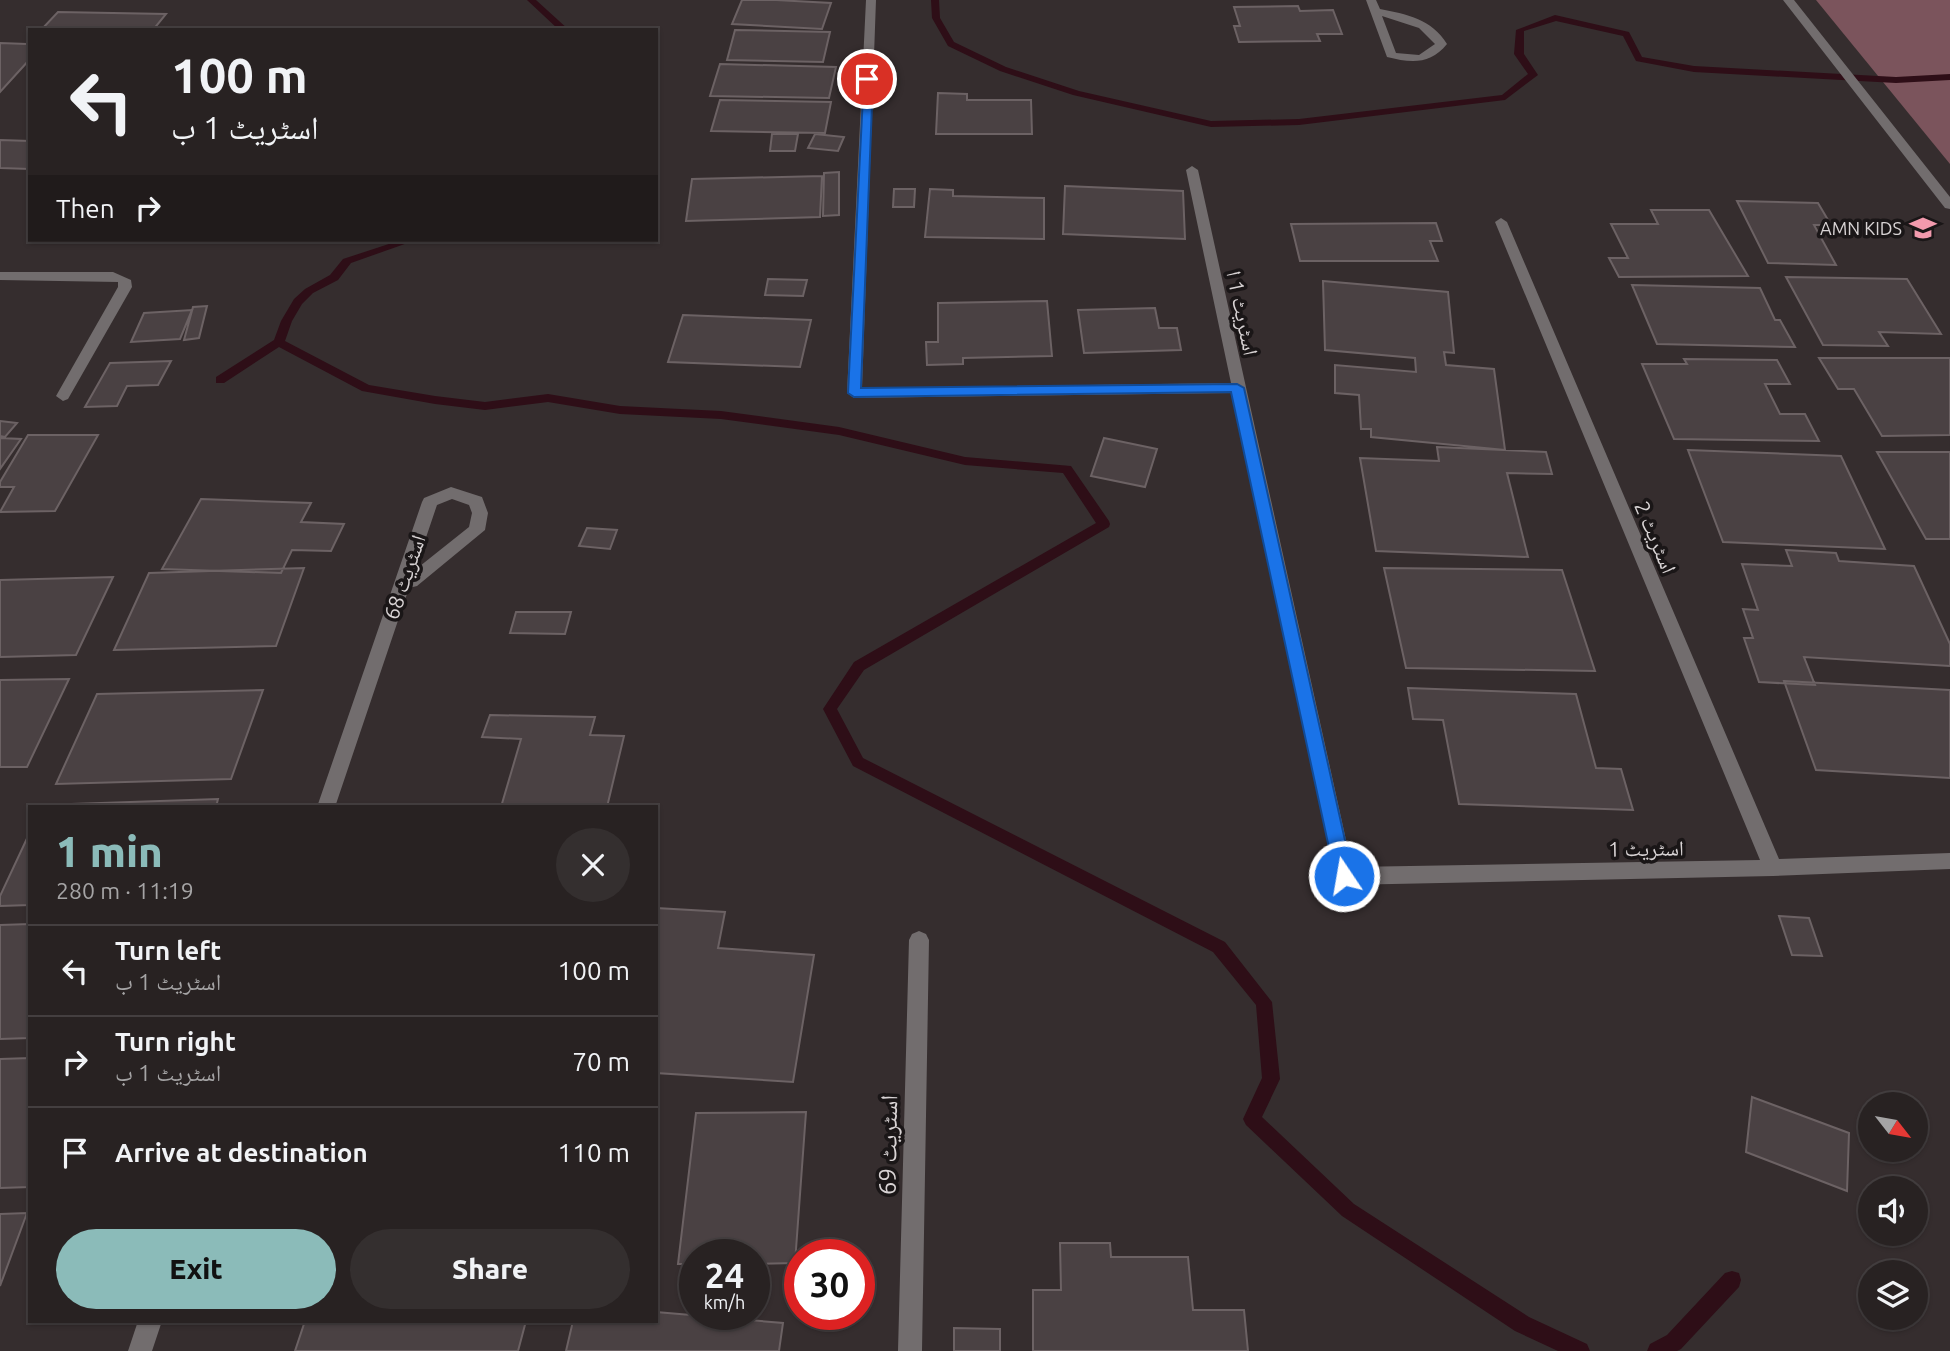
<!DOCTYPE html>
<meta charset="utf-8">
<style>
:root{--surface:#282222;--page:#342f2f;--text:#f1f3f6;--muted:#a5a4a5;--line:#443f40;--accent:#8bbbb9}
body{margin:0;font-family:Ubuntu,"Noto Naskh Arabic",sans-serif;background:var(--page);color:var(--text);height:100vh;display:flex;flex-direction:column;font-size:26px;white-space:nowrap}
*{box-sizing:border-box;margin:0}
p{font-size:23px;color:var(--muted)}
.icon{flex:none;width:38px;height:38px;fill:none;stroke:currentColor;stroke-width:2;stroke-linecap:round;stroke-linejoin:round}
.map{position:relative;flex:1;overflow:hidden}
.side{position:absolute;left:28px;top:805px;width:630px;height:518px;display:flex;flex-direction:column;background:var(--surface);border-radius:0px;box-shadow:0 2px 5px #0004,0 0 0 2px var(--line)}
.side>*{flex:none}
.guide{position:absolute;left:28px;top:28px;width:630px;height:214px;border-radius:0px;box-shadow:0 2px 5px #0004,0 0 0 2px var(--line);background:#282222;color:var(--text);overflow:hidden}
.needle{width:46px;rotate:121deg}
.tools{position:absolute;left:1858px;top:1092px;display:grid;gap:14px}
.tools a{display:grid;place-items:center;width:70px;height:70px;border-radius:50%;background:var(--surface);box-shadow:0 2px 5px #0004,0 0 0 2px var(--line);font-size:35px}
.speed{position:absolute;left:679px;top:1239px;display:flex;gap:14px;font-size:35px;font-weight:700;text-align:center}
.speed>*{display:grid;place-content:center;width:91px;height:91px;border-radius:50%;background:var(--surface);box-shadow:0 2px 5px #0004,0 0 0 2px var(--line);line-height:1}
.speed small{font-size:18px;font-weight:400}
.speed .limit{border:10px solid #d22;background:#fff;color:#111}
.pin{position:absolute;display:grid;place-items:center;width:60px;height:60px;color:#fff;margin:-30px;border:4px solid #fff;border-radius:50%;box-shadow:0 2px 7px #0007}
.me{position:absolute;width:77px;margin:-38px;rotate:348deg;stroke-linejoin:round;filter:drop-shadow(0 0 5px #0008)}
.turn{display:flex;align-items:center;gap:24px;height:147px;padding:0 28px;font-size:32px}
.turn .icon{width:91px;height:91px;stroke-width:2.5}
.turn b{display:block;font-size:49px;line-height:60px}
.then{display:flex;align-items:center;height:66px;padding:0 28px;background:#0003;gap:14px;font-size:26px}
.round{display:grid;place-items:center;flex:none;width:74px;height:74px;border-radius:37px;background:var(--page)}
.summary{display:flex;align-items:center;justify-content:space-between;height:119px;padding:0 28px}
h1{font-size:42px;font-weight:800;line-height:52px;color:var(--accent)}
.button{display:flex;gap:14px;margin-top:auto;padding:14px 28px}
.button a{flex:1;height:80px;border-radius:42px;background:var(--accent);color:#111;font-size:28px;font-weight:800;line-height:80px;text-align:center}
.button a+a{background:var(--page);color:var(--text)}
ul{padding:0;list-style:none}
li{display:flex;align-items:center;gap:21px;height:91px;padding:0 28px;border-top:2px solid var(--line)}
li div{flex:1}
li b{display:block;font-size:26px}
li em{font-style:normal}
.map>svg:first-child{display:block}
.forest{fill:#7b545c}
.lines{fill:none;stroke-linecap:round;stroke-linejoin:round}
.stream{fill:#2e0e17;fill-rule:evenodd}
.building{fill:#4a4143;stroke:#6c6264;stroke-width:2}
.minor{fill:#726d6e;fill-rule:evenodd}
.route{fill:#1a73e8;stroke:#114b97;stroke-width:2}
.labels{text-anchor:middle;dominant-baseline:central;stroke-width:7;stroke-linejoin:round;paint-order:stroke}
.far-poi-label{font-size:18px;fill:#d8d3d4;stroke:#1a1617;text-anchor:end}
.street-label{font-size:21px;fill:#d8d3d4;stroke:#1a1617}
.near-street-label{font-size:24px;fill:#d8d3d4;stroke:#1a1617}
</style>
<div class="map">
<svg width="1950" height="1351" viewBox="0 0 1950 1351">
<rect width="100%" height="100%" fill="#352d2e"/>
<path class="forest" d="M1816 0H1950V164Z"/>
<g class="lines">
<path class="stream" d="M527 0H536L569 30H559Z
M931 0H939L940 18 954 42 1006 67 1079 91 1211 121 1299 119 1502 95 1528 74 1514 54 1516 30 1555 15 1629 32 1642 57 1694 66 1896 77 1950 74V80L1896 83 1694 72 1636 61 1623 36 1556 21 1524 31V54L1538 75 1505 100 1299 125 1211 127 1073 95 1000 71 948 46 932 18Z
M401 240H416L351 263 338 280 313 293 302 304 292 321 285 341 369 385 435 396 485 402 548 394 620 406 721 411 839 427 965 457 1071 466 1109 521 1110 524 1109 527 864 670 837 709 863 758 1225 942 1272 1002 1280 1079 1262 1117 1354 1204 1529 1317 1587 1344 1590 1351H1558L1515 1331 1342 1216 1246 1125 1243 1119 1262 1078 1256 1005 1213 952 853 766 823 709 854 662 1096 523 1063 473 965 465 839 435 721 419 620 414 548 402 485 410 435 404 362 391 279 347 224 383H216V377L274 340 281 321 294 299 305 289 330 275 343 259Z
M1732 1271 1739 1273 1741 1280 1739 1287 1681 1349 1677 1351H1647L1650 1344 1667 1335 1725 1273Z"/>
</g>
<path class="building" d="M742 0H776L831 3 822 29 732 24Z
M1298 6 1300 11 1333 10 1342 34H1317L1320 41 1239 42 1234 26H1240L1234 7Z
M58 12 166 14 153 30H41Z
M735 30 830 32 823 62 727 60Z
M30 41V59L0 92V43L27 44Z
M720 64 836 67 829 98 710 96Z
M938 93 967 94V100H1031L1032 134H936Z
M720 100 831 102 825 133 711 131Z
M772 134H798L795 151H770Z
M815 134 844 137 838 151 808 148Z
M0 140 30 141V169L0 168Z
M839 172V215L823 216 824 173Z
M822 176 820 217 686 221 692 179Z
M1065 186 1183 191 1185 239 1063 234Z
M894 189H915L914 207H893Z
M930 189 953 190V196L1044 198V239L925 237Z
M1737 201 1818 203 1831 225H1814L1836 265 1768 263Z
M1651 210H1709L1748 276 1619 277 1609 258H1628L1611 224H1658Z
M1436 223 1442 241H1430L1438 261H1300L1291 224Z
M1786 277 1907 279 1941 334 1879 332 1888 346 1823 345Z
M768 279 807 280 803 296 765 295Z
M1323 281 1448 292 1454 353 1444 352 1446 365 1494 369 1505 450 1371 437V429H1361L1359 395 1335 393V365L1416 372 1415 358 1325 350Z
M1632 285 1760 288 1775 320H1780L1795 347 1657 344Z
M1047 301 1052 356 963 358V364L927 365 926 342H938V303Z
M207 306 199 338 184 340 193 307Z
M1155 308 1159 328H1177L1181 350 1084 353 1078 310Z
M192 310 180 339 131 342 144 313Z
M683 315 811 320 800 367 668 362Z
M1819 358H1950V435L1882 436 1854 389H1838Z
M1684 359 1777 360 1790 384H1765L1780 414H1805L1819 441 1674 439 1642 364H1687Z
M171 361 158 385 127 386 117 406 85 407 110 363Z
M0 421 17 423 5 437 0 436Z
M28 435H98L55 511 0 512 14 487H0V482Z
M0 438 21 439 0 469Z
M1104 438 1157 449 1145 487 1091 476Z
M1437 447 1546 452 1552 474 1507 473 1528 557 1376 551 1360 458 1439 461Z
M1688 450 1841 456 1885 549 1723 542Z
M1877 452H1950V539H1926Z
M201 499 311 503 301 522 344 524 331 551 292 550 281 573 162 569Z
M587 528 617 530 610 549 579 546Z
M1786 550 1836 553 1839 561 1914 566 1950 644V666L1804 657 1815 685 1759 682 1744 638H1753L1743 609 1758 610 1742 564 1792 566Z
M304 568 276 646 114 650 149 573Z
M1384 568 1562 570 1595 671 1406 668Z
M113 577 76 655 0 657V580Z
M516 612H571L565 634 510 633Z
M69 679 27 767H0V680Z
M1784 681 1950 690V778L1816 770Z
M1408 688 1576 694 1596 768 1621 769 1633 810 1459 804 1443 720 1413 719Z
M263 690 231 779 56 784 97 694Z
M490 715 595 717 590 735 624 736 607 807H501L521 739 482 737Z
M218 799 216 807H41L42 805Z
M30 832V905L0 906V896Z
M656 908 725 912 718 948 814 955 793 1082 656 1073Z
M1779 916 1809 918 1822 956 1792 955Z
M30 924V1038L0 1039V925Z
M30 1058V1187L0 1188V1059Z
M1752 1097 1849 1133 1847 1191 1746 1152Z
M806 1112 795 1263 754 1264V1255H695V1264H678L696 1113Z
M27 1213 0 1286V1214Z
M1060 1243H1110L1111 1257H1188L1193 1310H1244L1248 1351H1033V1290H1061Z
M656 1312 783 1323 779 1351H566L573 1321H656Z
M305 1321H526L518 1351H295Z
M954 1328 1000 1329V1351H954Z"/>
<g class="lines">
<path class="minor" d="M866 0H876L862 388 1231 383 1186 170 1192 166 1198 170 1352 867 1760 860 1495 222 1501 218 1507 222 1779 859 1950 853V869L1773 876 1344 885 1337 882 1233 393 854 398 847 393Z
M1366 0H1376L1380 9C1406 14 1432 19 1447 44 1430 65 1411 63 1387 57ZM1382 16 1419 28 1435 44 1419 55 1396 53Z
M1783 0H1794L1950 197V209L1945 208Z
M0 272H113L131 280 132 287 68 399 63 401 56 396 118 287V282L0 280Z
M451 487 482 497 488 513 485 530 417 586 409 588 335 807H317L422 502 424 498ZM452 499 469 505 472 513 469 527 415 570 437 505Z
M919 931 926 934 929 940 922 1351H898L909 940 912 934Z
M138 1321H162L152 1351H128Z"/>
</g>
<path class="route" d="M864 76 873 79 861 388 1237 384 1244 388 1353 876 1350 881 1344 883 1337 881 1335 876 1231 392 854 397 848 393Z"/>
<defs>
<g id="school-bare" transform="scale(2.1)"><path d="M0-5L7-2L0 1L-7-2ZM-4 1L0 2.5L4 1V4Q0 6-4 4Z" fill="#f29aad" stroke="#1a1617" stroke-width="2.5" paint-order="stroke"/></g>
</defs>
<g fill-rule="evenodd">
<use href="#school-bare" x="1923" y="228"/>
</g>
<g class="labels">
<g class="far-poi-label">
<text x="1902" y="228">AMN KIDS</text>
</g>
<g class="street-label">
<text transform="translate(1243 313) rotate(78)">اسٹریٹ 1 ا</text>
<text transform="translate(1656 537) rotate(67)">اسٹریٹ 2</text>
<text transform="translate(404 577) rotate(-71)">اسٹریٹ 68</text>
<text transform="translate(1646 848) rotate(-1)">اسٹریٹ 1</text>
</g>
<g class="near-street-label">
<text transform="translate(888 1145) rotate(-89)">اسٹریٹ 69</text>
</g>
</g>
</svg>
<div class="tools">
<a><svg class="needle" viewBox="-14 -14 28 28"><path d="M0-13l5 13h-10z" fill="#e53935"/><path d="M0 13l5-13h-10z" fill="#a5a4a5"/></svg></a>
<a><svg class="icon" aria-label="sound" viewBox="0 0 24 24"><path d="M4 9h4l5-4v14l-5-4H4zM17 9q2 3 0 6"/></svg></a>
<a><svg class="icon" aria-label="layers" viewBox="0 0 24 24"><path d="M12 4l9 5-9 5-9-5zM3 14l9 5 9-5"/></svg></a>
</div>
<div class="speed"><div>24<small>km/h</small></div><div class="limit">30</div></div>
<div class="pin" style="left:867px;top:79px;background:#d93025"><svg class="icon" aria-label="arrive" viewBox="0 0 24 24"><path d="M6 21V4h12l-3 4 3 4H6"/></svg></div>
<svg class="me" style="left:1344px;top:876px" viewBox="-20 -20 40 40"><circle r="17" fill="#1a73e8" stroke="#fff" stroke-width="3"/><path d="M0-11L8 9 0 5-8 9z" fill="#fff"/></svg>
<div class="guide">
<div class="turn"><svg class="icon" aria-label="left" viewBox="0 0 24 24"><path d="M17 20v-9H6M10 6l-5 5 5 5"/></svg><div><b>100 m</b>اسٹریٹ 1 ب</div></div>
<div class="then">Then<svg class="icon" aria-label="right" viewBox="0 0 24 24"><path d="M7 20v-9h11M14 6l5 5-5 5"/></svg></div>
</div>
<section class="side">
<div class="summary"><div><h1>1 min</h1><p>280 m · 11:19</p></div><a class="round"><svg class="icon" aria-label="close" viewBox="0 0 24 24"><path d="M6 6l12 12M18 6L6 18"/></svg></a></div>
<ul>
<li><svg class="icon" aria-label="left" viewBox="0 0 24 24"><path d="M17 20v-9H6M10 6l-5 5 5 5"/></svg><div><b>Turn left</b><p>اسٹریٹ 1 ب</p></div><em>100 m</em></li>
<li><svg class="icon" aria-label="right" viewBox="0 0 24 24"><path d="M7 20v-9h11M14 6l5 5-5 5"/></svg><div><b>Turn right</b><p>اسٹریٹ 1 ب</p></div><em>70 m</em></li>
<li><svg class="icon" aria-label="arrive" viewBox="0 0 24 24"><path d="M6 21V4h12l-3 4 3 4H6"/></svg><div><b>Arrive at destination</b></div><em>110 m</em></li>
</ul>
<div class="button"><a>Exit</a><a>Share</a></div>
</section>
</div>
